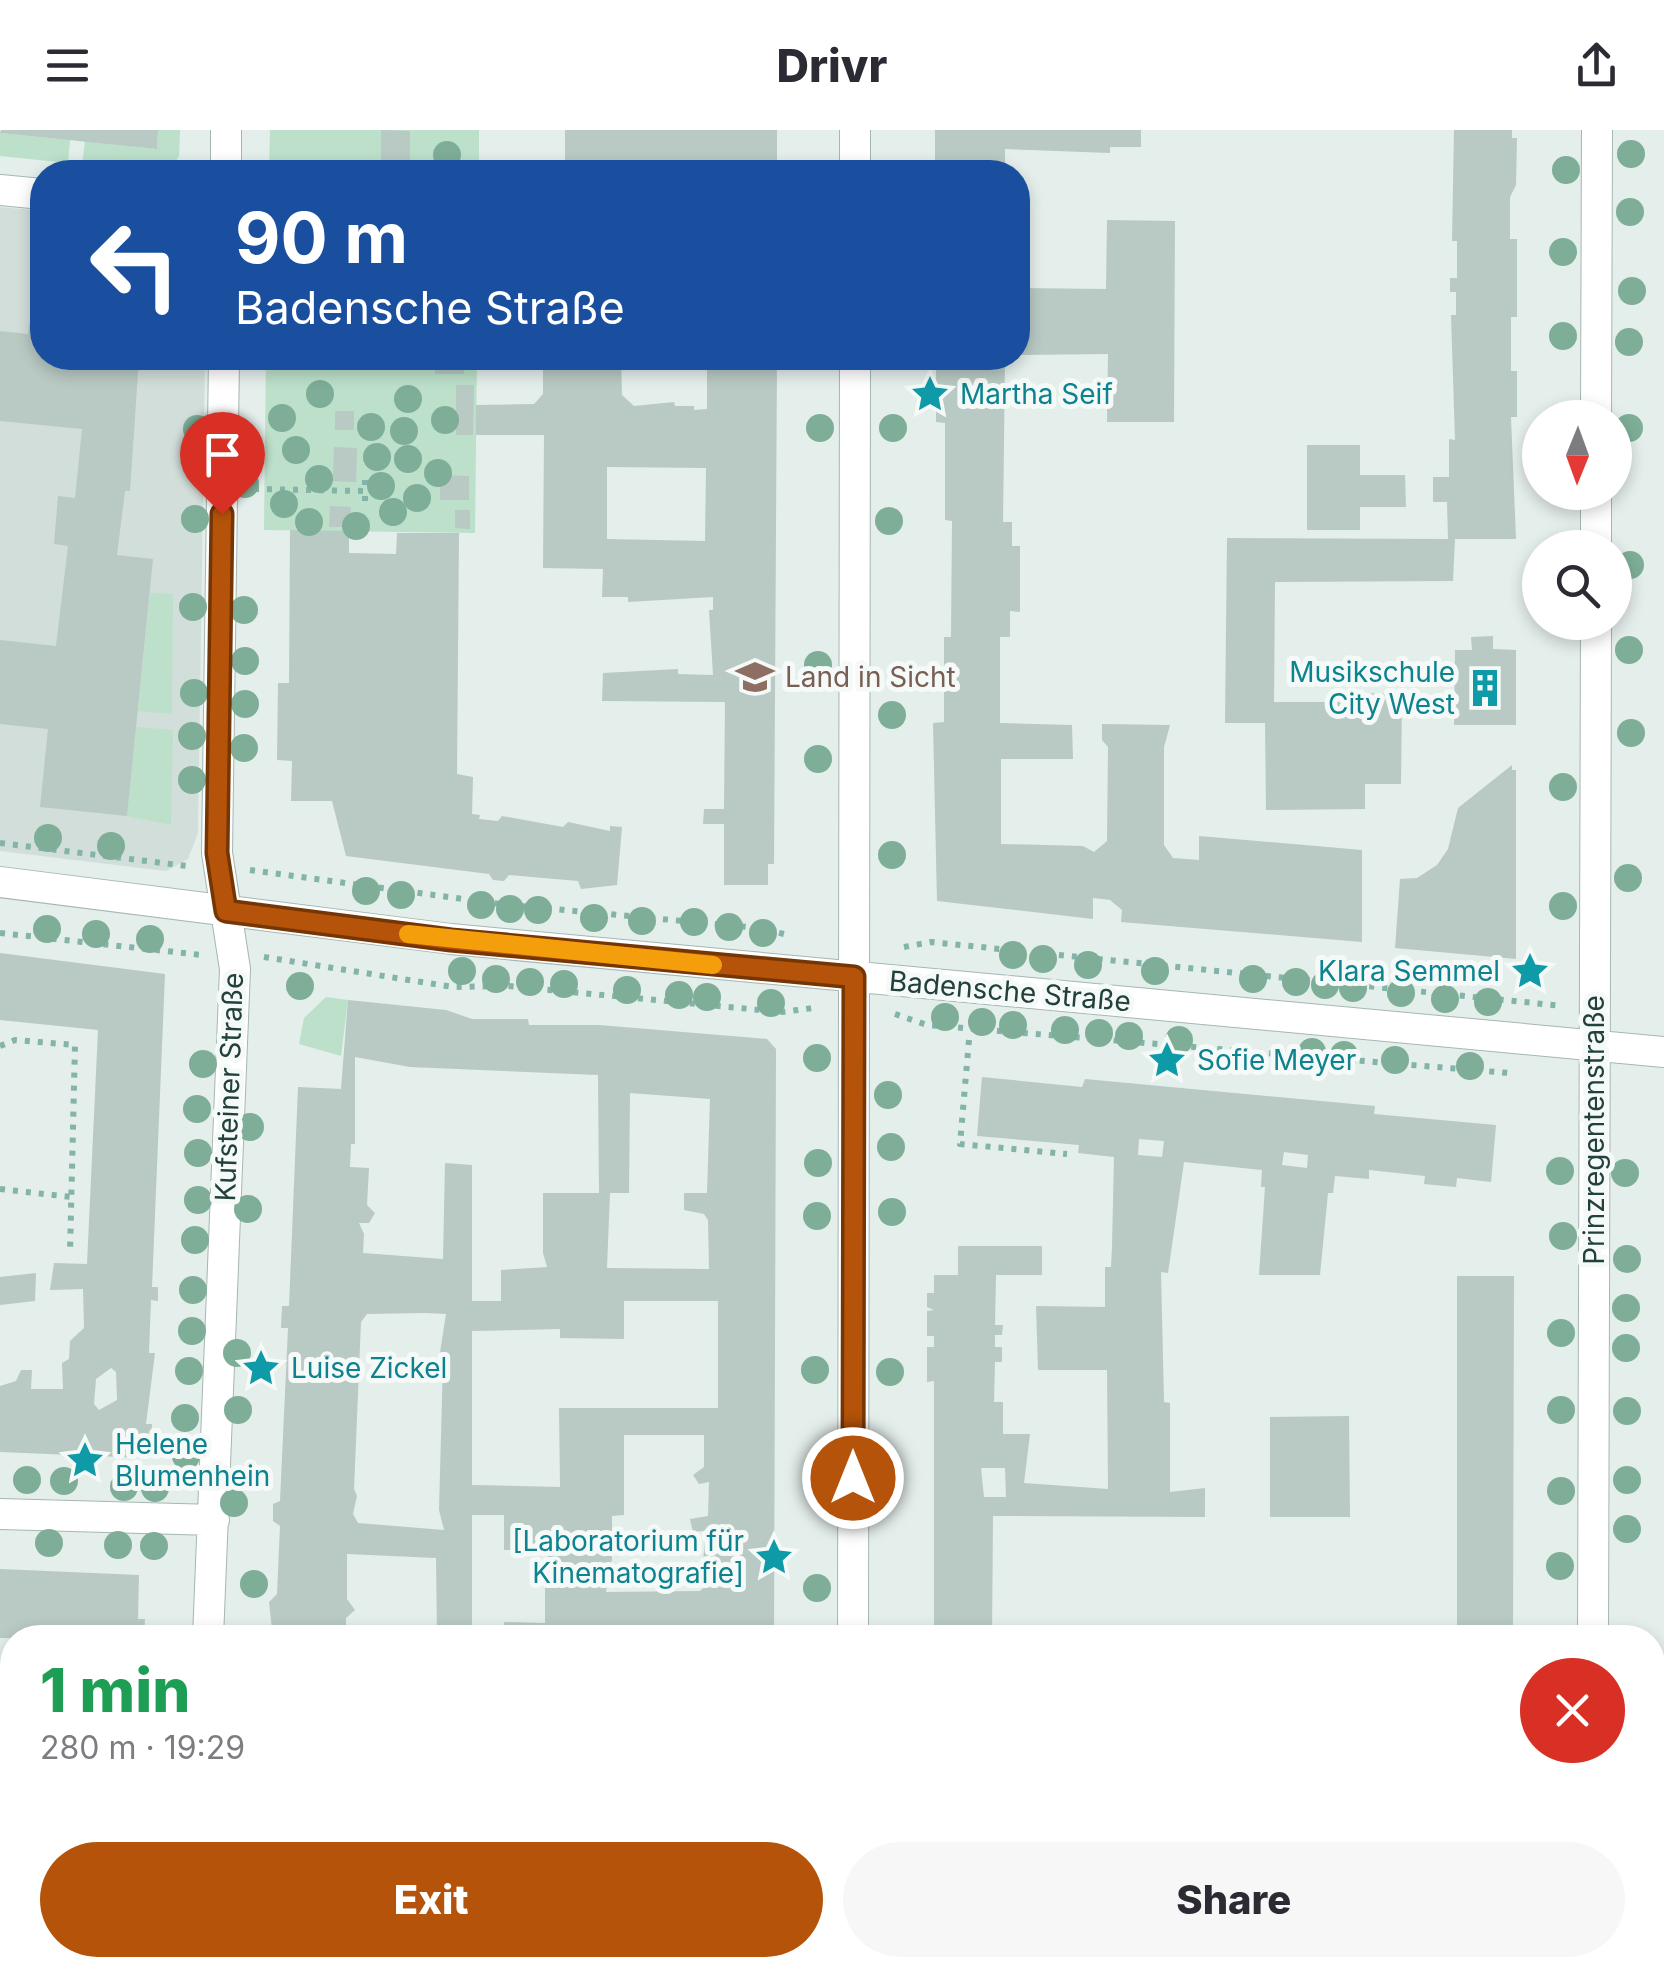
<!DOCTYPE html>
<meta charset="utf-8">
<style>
:root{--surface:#fff;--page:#f7f7f7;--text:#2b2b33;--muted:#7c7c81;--accent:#b45309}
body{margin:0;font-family:Inter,sans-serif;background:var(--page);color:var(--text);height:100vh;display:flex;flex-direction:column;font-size:38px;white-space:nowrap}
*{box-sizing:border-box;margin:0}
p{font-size:32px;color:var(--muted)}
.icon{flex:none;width:55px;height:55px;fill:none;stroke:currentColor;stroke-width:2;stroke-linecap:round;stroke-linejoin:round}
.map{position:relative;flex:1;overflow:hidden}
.side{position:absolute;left:0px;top:1495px;width:1665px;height:352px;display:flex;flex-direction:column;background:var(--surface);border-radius:40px 40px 0 0;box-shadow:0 5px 15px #0003}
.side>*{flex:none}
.guide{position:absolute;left:30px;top:30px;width:1000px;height:210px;border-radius:40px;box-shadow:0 5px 15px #0003;background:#1a4fa0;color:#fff;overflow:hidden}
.needle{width:65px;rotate:181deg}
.buttons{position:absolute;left:1522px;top:270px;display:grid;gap:20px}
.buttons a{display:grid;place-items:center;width:110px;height:110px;border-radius:50%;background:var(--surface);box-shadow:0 5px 15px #0003;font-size:50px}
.pin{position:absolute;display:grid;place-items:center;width:85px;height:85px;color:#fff;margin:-102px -42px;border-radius:50% 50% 50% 0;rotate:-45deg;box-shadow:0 0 10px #0007}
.pin .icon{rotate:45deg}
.me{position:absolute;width:110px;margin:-55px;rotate:0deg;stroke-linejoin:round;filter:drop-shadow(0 0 8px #0008)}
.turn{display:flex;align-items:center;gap:35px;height:210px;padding:0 40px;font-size:45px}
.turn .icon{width:130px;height:130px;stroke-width:2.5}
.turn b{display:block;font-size:70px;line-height:85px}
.round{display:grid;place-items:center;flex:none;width:105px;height:105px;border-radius:52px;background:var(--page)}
.head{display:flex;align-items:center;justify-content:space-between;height:170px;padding:0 40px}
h1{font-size:60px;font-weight:800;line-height:75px;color:#1e9e55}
.cta{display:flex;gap:20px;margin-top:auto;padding:20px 40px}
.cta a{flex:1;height:115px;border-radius:60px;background:var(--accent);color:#fff;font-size:40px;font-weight:800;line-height:115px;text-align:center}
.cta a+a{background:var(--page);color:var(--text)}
header{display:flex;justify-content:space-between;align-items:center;height:130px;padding:0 40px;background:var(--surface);font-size:45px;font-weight:800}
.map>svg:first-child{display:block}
.built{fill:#d2deda}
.green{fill:#bce0ca}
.building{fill:#b9c9c4;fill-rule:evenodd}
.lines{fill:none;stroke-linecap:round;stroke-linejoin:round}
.minor-casing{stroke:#a6b7b3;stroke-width:32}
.major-casing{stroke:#c1cac8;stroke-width:32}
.path{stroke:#83b3a9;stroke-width:6;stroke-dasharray:5 8;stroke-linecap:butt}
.minor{stroke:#fff;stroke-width:30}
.major{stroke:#67a59c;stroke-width:30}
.tree{fill:#7eae97}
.route-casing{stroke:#753606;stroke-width:25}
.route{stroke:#b45309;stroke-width:18}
.slow{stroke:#f59e0b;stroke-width:18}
.labels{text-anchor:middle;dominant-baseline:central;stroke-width:10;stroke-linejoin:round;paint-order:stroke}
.culture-label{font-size:28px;fill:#0d838f;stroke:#f5faf8;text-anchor:start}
.education-label{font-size:28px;fill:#785e54;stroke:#f5faf8;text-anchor:start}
.street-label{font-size:28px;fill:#22413c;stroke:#f5faf8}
</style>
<header><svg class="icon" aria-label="menu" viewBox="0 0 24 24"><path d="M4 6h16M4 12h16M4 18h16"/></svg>Drivr<svg class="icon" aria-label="share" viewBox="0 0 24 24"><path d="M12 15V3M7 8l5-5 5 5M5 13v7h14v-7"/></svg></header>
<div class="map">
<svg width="1664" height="1847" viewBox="0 0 1664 1847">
<rect width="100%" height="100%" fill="#e4eeeb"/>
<path class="built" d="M0 77 42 81V228H205L198 703 188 729 166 741 0 721Z"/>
<path class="green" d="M158 0H180L179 26 169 41 82 35 85 11 157 19Z
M270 0H479V42H269Z
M0 3 70 10 68 33 0 26Z
M266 228H477L475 403 264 400Z
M150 463 173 464 172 584 138 581Z
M136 597 173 600 171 695 127 686Z
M326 867 348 870 341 926 299 914 304 888Z"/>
<path class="building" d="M1 0H158L157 19 0 3Z
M381 0 410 1V31L381 30Z
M565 0H777V42H479V39H565Z
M935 0H1141V17H1110V23L1005 19V42H935Z
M1454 0H1512V8H1517L1516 55 1510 67V109H1517V187H1511V241H1517V287H1511L1516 409H1455L1453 451 1275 452 1274 572H1364V563L1402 564 1401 654H1365V679L1266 680 1265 593H1225L1227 408 1448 409 1447 372H1433V347H1449V309L1455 310 1451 185H1456V162H1450V148H1457V111H1452Z
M1107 90 1175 91 1174 292H1107L1108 224 1018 225V158L1106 159Z
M29 194 42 196V228H139L130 361H125L117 425 153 429 127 686 40 677 48 599 0 594V510L56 516 68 416 54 414 58 366 75 368 82 299 0 291V201L28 204Z
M435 228H464V244H435Z
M529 228H621L622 265 634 276 674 272 675 276H694V280L707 279V228H777L774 734H768V755H724V694H703L704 679H724L725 572 602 571 603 543 678 539V544L713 545 709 480H713V467L628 472V467H602L603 439 543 438 544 305H476V275L534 274 543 264V239H529ZM607 337 706 338 705 411 607 409Z
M936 228H1005L1003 392H1012V416H1020V482L1010 481V507H1000V593L1072 595 1073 629H1001V714L1083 716 1094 722 1107 711 1108 617 1102 610V594L1170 595 1164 617V715L1173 728 1199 730V706L1362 720V812L1121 792 1122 780 1110 770 1093 768V789L937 771 933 593 944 592V507H951L952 391 945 390V293L936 292Z
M456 255H474L473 305H456Z
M335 281H354V300H335Z
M1307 315H1360V345H1405L1406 377H1360V400H1307Z
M334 317 357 318 356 352 333 351Z
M440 345 469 346V370H440Z
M330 376 351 377 350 397H329Z
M455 380H470V399L455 398Z
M290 400 349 401V423L396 424 397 403H459L457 644 473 647 472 684 480 685 479 689 498 691 502 686 563 697 568 692 610 701V696L622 697 617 755 581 759 578 751 509 745 504 751 493 750 489 744 346 726 332 671H291L292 631 277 630 278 553H289Z
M1493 506V519L1516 520V595H1454L1455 520H1472L1471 507Z
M1512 635V640H1516V829L1395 818 1400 749 1417 748 1437 735 1448 719 1458 678Z
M0 823 165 844 152 1157H158V1171L151 1170 149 1223H155L146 1294H152L150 1326 145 1328 0 1322V1256L16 1251 21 1240H32L31 1259H63L62 1233 69 1229 70 1211 84 1198 83 1159 50 1160 54 1133 87 1134 98 900 0 890ZM111 1238 116 1242 117 1270 99 1280 94 1274 96 1249Z
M348 870 446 880 472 889H528L529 895H599L767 909 776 919 774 1508H504V1492L545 1493V1432L551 1420 547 1411 528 1420H504V1385H472V1508H437L436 1428 347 1424V1469L355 1480 346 1488V1508H268L272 1499 269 1472 277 1464 280 1396 273 1391V1374L280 1371 288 1198H281L282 1176H289L298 957 341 959ZM355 927 410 937 598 945 599 1063H543V1123L547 1137 501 1140V1171H472V1035L445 1033 443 1129 363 1123 364 1104 359 1093H369L375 1083 367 1075 369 1038 350 1037 351 1014H355ZM630 963 710 969 707 1063H684V1080L704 1084 708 1090 709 1139 607 1138 610 1063H629ZM624 1171H718V1278H559L560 1357 472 1355V1201L560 1199V1208L624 1209ZM425 1183 446 1184 439 1229 443 1232 439 1380 444 1400 358 1393 353 1384 357 1366 354 1359 361 1192 367 1184ZM624 1305H704V1337L693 1345 699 1354 709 1352 708 1386 690 1389 693 1402 703 1401 705 1410 702 1442 707 1443V1454L700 1461 606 1462 612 1429V1386L624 1385Z
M982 947 1082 957 1085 949 1375 976 1374 984 1496 995 1491 1052 1457 1048 1456 1057 1424 1054 1425 1046 1369 1040V1049L1335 1046 1333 1063H1328L1320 1145H1259L1265 1057H1261L1262 1040 1184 1032 1168 1143 1161 1142 1164 1272 1170 1273V1362L1205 1358V1387L993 1386 992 1508H934V1251L927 1252V1217H934V1206H927V1181L934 1180 927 1177V1163H934V1145H958V1116H1042V1145H996L995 1195H1003L1002 1205H995V1217H1002V1232H995L994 1272H1003V1304H1030L1024 1353 1108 1359 1107 1240H1038L1036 1176 1105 1177V1137H1111L1112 1117 1114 1027 1078 1023 1079 1015 977 1006ZM1139 1009 1164 1011 1162 1027 1138 1025ZM1284 1022 1308 1025 1307 1038 1282 1035ZM981 1338H1005L1006 1367H984Z
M36 1143 35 1171 0 1175V1147Z
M1457 1146H1514L1513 1508H1457Z
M1349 1286 1350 1387H1270V1287Z
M0 1439 139 1445 138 1489H145L144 1508H91L88 1499 67 1498 66 1508H0Z
M0 1683H12V1752L0 1751Z
M27 1835H123V1843L133 1847H55V1841L32 1843Z
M261 1835H426L425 1847H261Z
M524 1835H773V1847H524Z
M933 1835H992V1847H933Z
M1106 1835 1141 1838 1447 1836 1407 1847H1109Z"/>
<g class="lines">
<g class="minor-casing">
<path id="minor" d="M226 42V0
M855 42V0
M0 60 42 64
M1596 288 1597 0
M1596 418V362
M0 752 451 809 1664 922
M0 1384 214 1390
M208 1508 235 839 217 723 224 228
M853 1508 855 228
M1593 1508 1596 492
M193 1847 194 1835
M852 1847V1835
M1589 1847 1590 1835"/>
</g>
<g class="major-casing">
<path id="major" d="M1633 1847 1664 1839"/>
</g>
<path class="path" d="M254 359 365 361V345
M365 371V361
M0 713 187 736
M250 740 500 774 758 798 788 805
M0 803 202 825
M904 817 931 812 1563 876
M264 827 453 857 508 856 782 882 813 878
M895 884 927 895 1509 943
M969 910 960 1014 1067 1024
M0 916 15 910 75 915 70 1122
M0 1059 71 1067"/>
<use href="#minor" class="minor"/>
<use href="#major" class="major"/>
</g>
<g class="tree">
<circle cx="1631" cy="24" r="14"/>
<circle cx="447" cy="25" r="14"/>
<circle cx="1566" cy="40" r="14"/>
<circle cx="1630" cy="82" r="14"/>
<circle cx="1563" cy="122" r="14"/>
<circle cx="1632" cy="161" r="14"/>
<circle cx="1563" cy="206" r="14"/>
<circle cx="1629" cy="212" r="14"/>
<circle cx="320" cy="264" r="14"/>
<circle cx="408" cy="269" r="14"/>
<circle cx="282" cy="288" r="14"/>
<circle cx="445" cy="290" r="14"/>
<circle cx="371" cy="297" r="14"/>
<circle cx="820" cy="298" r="14"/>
<circle cx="893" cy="298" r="14"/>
<circle cx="1629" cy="298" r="14"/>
<circle cx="197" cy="299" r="14"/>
<circle cx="404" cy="301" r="14"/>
<circle cx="246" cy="313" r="14"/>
<circle cx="296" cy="320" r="14"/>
<circle cx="377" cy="327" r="14"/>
<circle cx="408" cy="329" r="14"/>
<circle cx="438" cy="343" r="14"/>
<circle cx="319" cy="349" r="14"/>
<circle cx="245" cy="354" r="14"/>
<circle cx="381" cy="356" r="14"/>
<circle cx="417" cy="368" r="14"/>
<circle cx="284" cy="374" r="14"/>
<circle cx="393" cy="382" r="14"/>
<circle cx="195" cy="389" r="14"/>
<circle cx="889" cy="391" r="14"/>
<circle cx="309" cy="392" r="14"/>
<circle cx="356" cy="396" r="14"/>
<circle cx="1630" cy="435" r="14"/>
<circle cx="193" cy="477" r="14"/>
<circle cx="244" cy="480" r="14"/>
<circle cx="1629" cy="520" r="14"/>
<circle cx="245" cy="531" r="14"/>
<circle cx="818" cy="535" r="14"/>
<circle cx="194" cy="563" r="14"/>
<circle cx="245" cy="574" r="14"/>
<circle cx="892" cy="585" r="14"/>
<circle cx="1631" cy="603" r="14"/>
<circle cx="192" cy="606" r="14"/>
<circle cx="244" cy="618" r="14"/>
<circle cx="818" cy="629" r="14"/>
<circle cx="192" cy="650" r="14"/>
<circle cx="1563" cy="657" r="14"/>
<circle cx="48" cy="708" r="14"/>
<circle cx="111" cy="716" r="14"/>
<circle cx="892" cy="725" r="14"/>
<circle cx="1628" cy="748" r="14"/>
<circle cx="366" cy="761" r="14"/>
<circle cx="401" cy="765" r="14"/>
<circle cx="481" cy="775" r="14"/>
<circle cx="1563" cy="776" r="14"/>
<circle cx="510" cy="779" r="14"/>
<circle cx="538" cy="780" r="14"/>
<circle cx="594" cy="788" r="14"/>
<circle cx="642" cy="791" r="14"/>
<circle cx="694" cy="792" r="14"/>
<circle cx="729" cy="797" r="14"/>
<circle cx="47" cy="799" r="14"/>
<circle cx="763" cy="803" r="14"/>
<circle cx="96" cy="804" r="14"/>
<circle cx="150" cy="809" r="14"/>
<circle cx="1013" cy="825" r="14"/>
<circle cx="1043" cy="829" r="14"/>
<circle cx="1088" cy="835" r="14"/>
<circle cx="462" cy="841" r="14"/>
<circle cx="1155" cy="841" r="14"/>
<circle cx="496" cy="849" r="14"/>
<circle cx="1253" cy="849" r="14"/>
<circle cx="530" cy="852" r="14"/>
<circle cx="1296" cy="852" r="14"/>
<circle cx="564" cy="854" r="14"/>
<circle cx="1325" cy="855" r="14"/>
<circle cx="300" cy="856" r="14"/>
<circle cx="1353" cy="858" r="14"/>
<circle cx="627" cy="860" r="14"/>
<circle cx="1401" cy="863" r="14"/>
<circle cx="679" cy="865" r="14"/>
<circle cx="707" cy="867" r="14"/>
<circle cx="1445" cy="869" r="14"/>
<circle cx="1488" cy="872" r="14"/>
<circle cx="771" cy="873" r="14"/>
<circle cx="945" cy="887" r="14"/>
<circle cx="982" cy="892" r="14"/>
<circle cx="1013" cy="895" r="14"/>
<circle cx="1065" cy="900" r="14"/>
<circle cx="1099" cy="903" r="14"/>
<circle cx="1129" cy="906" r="14"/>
<circle cx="1179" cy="910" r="14"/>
<circle cx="1312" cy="922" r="14"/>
<circle cx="1344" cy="925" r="14"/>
<circle cx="817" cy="928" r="14"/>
<circle cx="1395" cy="930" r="14"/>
<circle cx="203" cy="934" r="14"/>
<circle cx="1470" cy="936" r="14"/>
<circle cx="888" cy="965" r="14"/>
<circle cx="197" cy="979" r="14"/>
<circle cx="250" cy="997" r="14"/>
<circle cx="891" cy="1017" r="14"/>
<circle cx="198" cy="1023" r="14"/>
<circle cx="818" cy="1033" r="14"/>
<circle cx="1560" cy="1041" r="14"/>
<circle cx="1625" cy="1043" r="14"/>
<circle cx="198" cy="1070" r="14"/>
<circle cx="248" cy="1079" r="14"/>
<circle cx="892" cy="1082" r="14"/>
<circle cx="817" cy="1086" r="14"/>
<circle cx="1563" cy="1106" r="14"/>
<circle cx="195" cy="1110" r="14"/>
<circle cx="1627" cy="1129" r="14"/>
<circle cx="193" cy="1160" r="14"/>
<circle cx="1626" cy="1178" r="14"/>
<circle cx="192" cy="1201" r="14"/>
<circle cx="1561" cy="1203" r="14"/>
<circle cx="1626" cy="1218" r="14"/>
<circle cx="237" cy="1223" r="14"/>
<circle cx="815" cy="1240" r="14"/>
<circle cx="189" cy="1241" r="14"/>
<circle cx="890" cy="1242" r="14"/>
<circle cx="238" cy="1280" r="14"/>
<circle cx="1561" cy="1280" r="14"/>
<circle cx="1627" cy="1281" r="14"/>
<circle cx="185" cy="1288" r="14"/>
<circle cx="186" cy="1326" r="14"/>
<circle cx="889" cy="1349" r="14"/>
<circle cx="27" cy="1350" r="14"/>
<circle cx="817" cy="1350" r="14"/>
<circle cx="1627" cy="1350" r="14"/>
<circle cx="64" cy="1351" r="14"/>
<circle cx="124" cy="1357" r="14"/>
<circle cx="155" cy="1358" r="14"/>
<circle cx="1561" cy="1361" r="14"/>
<circle cx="234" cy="1373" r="14"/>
<circle cx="1627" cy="1399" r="14"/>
<circle cx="49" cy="1413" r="14"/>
<circle cx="118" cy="1415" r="14"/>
<circle cx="154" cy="1416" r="14"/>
<circle cx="1560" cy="1436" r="14"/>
<circle cx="254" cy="1454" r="14"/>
<circle cx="817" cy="1458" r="14"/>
</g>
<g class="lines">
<g class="route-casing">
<path id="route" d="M222 384 217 723 226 781 451 810 854 847 853 1348"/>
</g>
<use href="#route" class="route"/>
<path class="slow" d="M408 804 713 835"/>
</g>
<defs>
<g id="sight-bare" transform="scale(3)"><path d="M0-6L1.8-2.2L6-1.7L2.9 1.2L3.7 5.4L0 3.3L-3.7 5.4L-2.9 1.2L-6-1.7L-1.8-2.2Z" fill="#0f9aa8" stroke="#f5faf8" stroke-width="2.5" paint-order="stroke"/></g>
<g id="school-bare" transform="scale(3)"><path d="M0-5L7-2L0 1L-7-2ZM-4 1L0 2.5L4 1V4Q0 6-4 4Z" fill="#8d6e63" stroke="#f5faf8" stroke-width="2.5" paint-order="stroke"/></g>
<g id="building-bare" transform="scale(3)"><path d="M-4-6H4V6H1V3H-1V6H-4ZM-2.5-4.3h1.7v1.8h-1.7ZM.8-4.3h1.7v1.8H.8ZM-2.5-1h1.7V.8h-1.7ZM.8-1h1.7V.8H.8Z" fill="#0f9aa8" stroke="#f5faf8" stroke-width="2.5" paint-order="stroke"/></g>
</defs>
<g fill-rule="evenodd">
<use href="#sight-bare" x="930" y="264"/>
<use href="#school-bare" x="755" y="547"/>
<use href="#building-bare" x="1485" y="558"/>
<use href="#sight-bare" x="1530" y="841"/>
<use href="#sight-bare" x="1167" y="930"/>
<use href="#sight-bare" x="261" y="1238"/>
<use href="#sight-bare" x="85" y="1330"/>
<use href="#sight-bare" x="774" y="1427"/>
</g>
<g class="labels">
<g class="culture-label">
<text x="960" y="264">Martha Seif</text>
<text x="1455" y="542" text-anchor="end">Musikschule<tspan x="1455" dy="32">City West</tspan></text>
<text x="1500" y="841" text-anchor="end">Klara Semmel</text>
<text x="1197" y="930">Sofie Meyer</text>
<text x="291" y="1238">Luise Zickel</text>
<text x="115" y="1314">Helene<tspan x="115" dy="32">Blumenhein</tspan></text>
<text x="744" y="1411" text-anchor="end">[Laboratorium für<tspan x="744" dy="32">Kinematografie]</tspan></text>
</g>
<g class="education-label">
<text x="785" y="547">Land in Sicht</text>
</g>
<g class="street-label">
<text transform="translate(1010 861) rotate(5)">Badensche Straße</text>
<text transform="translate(229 957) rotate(-88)">Kufsteiner Straße</text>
<text transform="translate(1594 1000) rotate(-90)">Prinzregentenstraße</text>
</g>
</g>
</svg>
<div class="buttons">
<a><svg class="needle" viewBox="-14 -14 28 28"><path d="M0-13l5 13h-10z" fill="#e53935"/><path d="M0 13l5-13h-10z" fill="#7c7c81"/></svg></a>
<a><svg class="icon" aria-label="search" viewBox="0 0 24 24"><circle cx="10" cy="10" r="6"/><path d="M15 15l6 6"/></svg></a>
</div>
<div class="pin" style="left:222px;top:384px;background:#d93025"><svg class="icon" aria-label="arrive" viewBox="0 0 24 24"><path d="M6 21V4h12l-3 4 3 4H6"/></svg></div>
<svg class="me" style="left:853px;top:1348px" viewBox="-20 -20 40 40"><circle r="17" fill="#b45309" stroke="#fff" stroke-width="3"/><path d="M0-11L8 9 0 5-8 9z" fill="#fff"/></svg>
<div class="guide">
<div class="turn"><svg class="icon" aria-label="left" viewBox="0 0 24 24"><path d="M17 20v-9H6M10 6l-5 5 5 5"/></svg><div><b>90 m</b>Badensche Straße</div></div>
</div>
<section class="side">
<div class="head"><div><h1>1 min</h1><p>280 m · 19:29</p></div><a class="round" style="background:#d93025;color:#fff"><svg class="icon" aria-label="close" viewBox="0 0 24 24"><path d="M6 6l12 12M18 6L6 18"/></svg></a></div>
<div class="cta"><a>Exit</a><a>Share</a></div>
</section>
</div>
